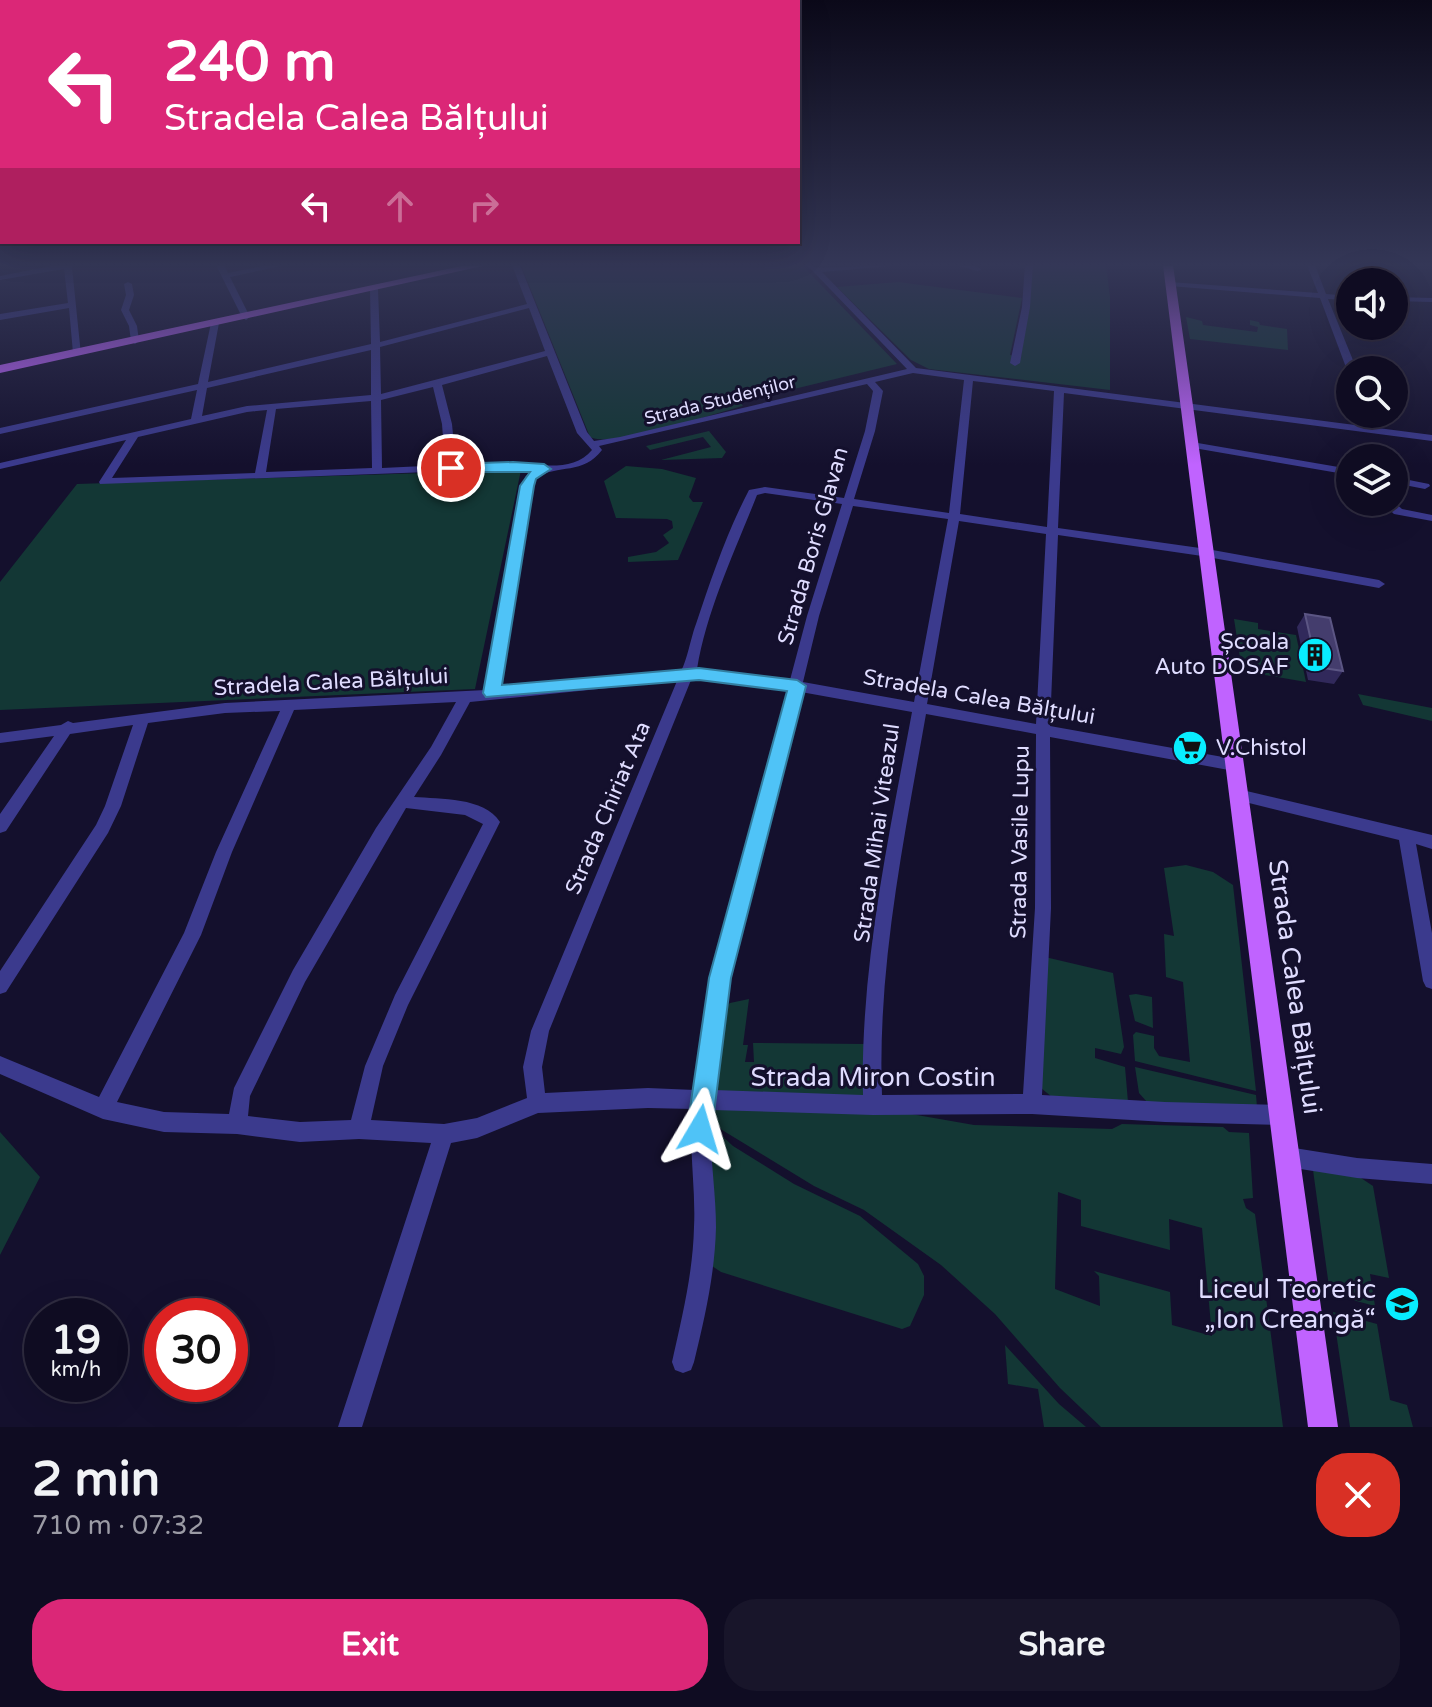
<!DOCTYPE html>
<meta charset="utf-8">
<style>
:root{--surface:#0f0c22;--page:#18152a;--text:#f1f3f6;--muted:#9b9ba5;--line:#2f2c40;--accent:#db2777}
body{margin:0;font-family:"Varela Round",sans-serif;background:var(--page);color:var(--text);height:100vh;display:flex;flex-direction:column;font-size:30px;white-space:nowrap}
*{box-sizing:border-box;margin:0}
p{font-size:26px;color:var(--muted)}
.icon{flex:none;width:44px;height:44px;fill:none;stroke:currentColor;stroke-width:2;stroke-linecap:round;stroke-linejoin:round}
.map{position:relative;height:1427px;overflow:hidden}
.sheet{display:flex;flex-direction:column;background:var(--surface);flex:1}
.sheet>*{flex:none}
.banner{position:absolute;left:0px;top:0px;width:800px;height:244px;box-shadow:0 8px 32px #0002,0 0 0 2px var(--line);background:#db2777;color:#fff;overflow:hidden}
.fabs{position:absolute;left:1336px;top:268px;display:grid;gap:16px}
.fabs a{display:grid;place-items:center;width:72px;height:72px;border-radius:50%;background:var(--surface);box-shadow:0 8px 32px #0002,0 0 0 2px var(--line);font-size:40px}
.speed{position:absolute;left:24px;top:1298px;display:flex;gap:16px;font-size:40px;font-weight:700;text-align:center}
.speed>*{display:grid;place-content:center;width:104px;height:104px;border-radius:50%;background:var(--surface);box-shadow:0 8px 32px #0002,0 0 0 2px var(--line);line-height:1}
.speed small{font-size:20px;font-weight:400}
.speed .limit{border:12px solid #d22;background:#fff;color:#111}
.pin{position:absolute;display:grid;place-items:center;width:68px;height:68px;color:#fff;margin:-34px;border:4px solid #fff;border-radius:50%;box-shadow:0 2px 8px #0007}
.me{position:absolute;width:88px;margin:-44px;rotate:7deg;stroke-linejoin:round;filter:drop-shadow(0 0 6px #0008)}
.turn{display:flex;align-items:center;gap:28px;height:168px;padding:0 32px;font-size:36px}
.turn .icon{width:104px;height:104px;stroke-width:2.5}
.turn b{display:block;font-size:56px;line-height:68px}
.lanes{display:flex;align-items:center;height:76px;padding:0 32px;background:#0003;justify-content:center;gap:40px;direction:ltr}
.lanes .off{opacity:.35}
.round{display:grid;place-items:center;flex:none;width:84px;height:84px;border-radius:32px;background:var(--page)}
.overview{display:flex;align-items:center;justify-content:space-between;height:136px;padding:0 32px}
h1{font-size:48px;font-weight:800;line-height:60px}
.button{display:flex;gap:16px;margin-top:auto;padding:16px 32px}
.button a{flex:1;height:92px;border-radius:32px;background:var(--accent);color:#fff;font-size:32px;font-weight:800;line-height:92px;text-align:center}
.button a+a{background:var(--page);color:var(--text)}
.map>svg:first-child{display:block}
.green{fill:#133735;fill-rule:evenodd}
.lines{fill:none;stroke-linecap:round;stroke-linejoin:round}
.minor{fill:#3b3a8d;fill-rule:evenodd}
.major{fill:#c063ff;fill-rule:evenodd}
.wall{fill:#31295b}
.building{fill:#443d6d;stroke:#5c5684;stroke-width:2}
.route{fill:#4fc3f7;stroke:#337fa1;stroke-width:2}
.labels{text-anchor:middle;dominant-baseline:central;stroke-width:6;stroke-linejoin:round;paint-order:stroke}
.far-street-label{font-size:18px;fill:#dfdcff;stroke:#14102d}
.street-label{font-size:22px;fill:#dfdcff;stroke:#14102d}
.poi-label{font-size:22px;fill:#dfdcff;stroke:#14102d;text-anchor:end}
.near-street-label{font-size:26px;fill:#dfdcff;stroke:#14102d}
.near-poi-label{font-size:26px;fill:#dfdcff;stroke:#14102d;text-anchor:end}
</style>
<div class="map">
<svg width="1432" height="1427" viewBox="0 0 1432 1427">
<rect width="100%" height="100%" fill="#14102d"/>
<path class="green" d="M521 265H802L897 364 740 402 743 406C715 413 611 449 590 437Z
M1001 265H1106L1110 297V390L929 369 911 360 837 287 898 282 1022 298 1010 355 1021 357 1033 269Z
M1186 317 1202 321 1203 325 1257 332 1258 327 1250 325V320L1259 322 1260 325 1287 329 1288 350 1190 339Z
M709 431 726 452 722 458 661 460 711 447 703 437 650 450 646 446Z
M626 466 662 469 696 478 689 497 693 502H703L678 560 628 562V557L656 552 669 543 663 535 673 528 672 521 667 519 616 518 604 481Z
M521 470 475 689 0 710V582L77 484Z
M1234 619 1258 623V629L1296 635 1306 682 1242 671Z
M1358 694 1432 708V721L1363 705Z
M1186 865 1213 872 1233 885 1256 1091 1135 1061 1133 1035 1136 1032 1154 1036V1048L1159 1056 1190 1062 1183 982 1166 977 1164 934 1174 936 1164 868Z
M1045 957 1113 973 1124 1047 1121 1054 1095 1048V1058L1125 1067 1128 1102 1052 1097 1041 1088Z
M1136 994 1152 997 1153 1028 1135 1021 1129 995Z
M749 999 743 1045H748L745 1062H754L753 1043 864 1044 865 1097 709 1091 722 1011 730 1003Z
M1135 1067 1256 1095 1257 1107 1147 1102 1139 1093Z
M710 1108 911 1114 974 1125 1112 1129 1122 1124 1223 1127 1229 1132 1249 1133 1253 1198 1243 1199 1246 1208 1255 1214 1283 1427H1101L1060 1388 995 1314 941 1265 864 1210 814 1186 722 1130 712 1118ZM1058 1192 1081 1200V1226L1170 1250 1169 1219 1202 1228 1212 1336 1172 1325 1170 1292 1094 1271 1099 1276 1100 1306 1055 1289Z
M710 1125 733 1146 794 1184 860 1216 918 1264 924 1276V1295L910 1326 902 1329 721 1272 712 1266Z
M0 1132 40 1177 0 1255Z
M1313 1170 1361 1178 1373 1186 1389 1278 1370 1274 1375 1306 1330 1294Z
M1333 1312 1377 1324 1390 1400 1407 1405 1413 1427H1350Z
M1005 1345 1059 1404 1086 1427H1044L1038 1389 1008 1384Z"/>
<g class="lines">
<path class="minor" d="M56 265H75L72 267 81 355 73 353 69 308 0 320V314L68 303 64 269 0 280V276Z
M216 265H224L228 273 268 265H286L230 277 250 317 246 320 242 317Z
M512 265H520L587 432 594 441 620 437 907 369 807 265 818 268 902 265 822 272 916 368 1432 435V441L1064 393 1058 528 1207 549 1379 580 1385 584 1379 588 1202 556 1058 535 1050 726 1234 759 1239 761 1241 765 1239 769 1234 771 1050 737 1051 908 1042 1095 1165 1102 1283 1105 1290 1108 1293 1115 1290 1122 1283 1125 1165 1122 1032 1114 873 1115 712 1110C708 1149 716 1188 716 1227 715 1273 705 1317 694 1362L691 1370 683 1373 675 1370 672 1362C682 1317 693 1273 694 1227 696 1188 688 1148 693 1109L648 1108 538 1113 477 1138 451 1143 362 1427H338L431 1143 359 1139 300 1142 237 1134 164 1132 103 1119 0 1074V1056L99 1097 184 933 216 852 280 711 225 713 148 723 121 806 108 833 6 992 0 994V971L96 825 105 806 133 725 70 734 6 831 0 833V814L54 736 0 743V733L61 725 68 721 73 723 225 703 486 690 525 477 532 471 513 469 100 484 99 482 126 440 0 469V463L191 419 197 390 0 434V428L198 384 211 323 215 320 219 323 208 382 371 344 370 289 374 287 378 289 380 342 527 304ZM529 308 545 351 381 394 380 347ZM371 350V395L247 406 202 416 207 388ZM547 356 577 433 592 450C573 473 538 464 513 463 494 462 475 464 456 465L452 424 442 385ZM913 373 964 380 949 513 854 499 875 431 883 391 875 382ZM973 381 1054 391 1047 527 960 514ZM867 384 873 391 865 431 844 498 765 487 749 490C727 532 711 579 696 624 691 637 687 661 681 671L500 689 535 478C559 464 583 475 602 450L599 446ZM433 387 442 424 445 465 382 468 381 400ZM371 401 372 468 266 472 276 409ZM267 410 255 473 112 478 138 437 247 412ZM765 493 842 504 807 616 790 680 697 669C707 609 735 551 757 495ZM853 506 948 519 914 702 803 682 819 616ZM959 521 1046 534 1036 724 927 704ZM699 679 788 690 707 999 695 1090 648 1088 545 1093 542 1067 549 1031 691 680ZM677 681 531 1031 523 1067 527 1098 477 1118 444 1124 371 1120 383 1066 408 1005 500 822C484 797 440 799 414 797L441 755 470 702ZM801 692 912 712C889 836 860 968 863 1095L714 1090 725 999ZM456 702 431 747 376 828 293 970 234 1088 229 1114 164 1112 117 1102 201 935 232 852 294 710ZM926 714 1036 734 1035 908 1023 1094 882 1095C877 969 904 839 926 714ZM406 808 465 815 483 824 395 995 365 1066 351 1120 300 1122 248 1116 250 1096 305 982Z
M954 265H972L982 269 978 271Z
M1025 265H1033L1030 307 1020 363 1015 366 1010 363 1022 307Z
M1307 265H1315L1326 294 1350 296V300L1328 299 1357 370H1350V372L1347 370 1320 298 1170 286 1166 284 1170 282 1318 293Z
M128 282 132 284 134 295 129 310 137 326 139 341 135 344 131 341 129 326 121 310 126 295 124 284Z
M1394 297 1432 298V302L1394 301Z
M1192 442 1350 469V475L1188 447 1187 445Z
M1394 477 1429 484 1430 486 1425 489 1394 483Z
M1381 502H1394L1402 509 1432 515V521L1394 514Z
M1238 789 1432 835V849L1416 844 1432 933V989L1426 987 1423 981 1399 840 1233 799 1230 795 1233 791Z
M1288 1147 1357 1158 1432 1164V1184L1357 1178 1288 1167 1281 1164 1278 1157 1281 1150Z"/>
<path class="major" d="M466 265H487L0 373V365Z
M1163 265H1173L1338 1427H1308Z"/>
</g>
<path class="wall" d="M1305 614 1343 671 1334 684 1308 680 1297 627Z"/>
<path class="building" d="M1305 614 1330 618 1343 671 1317 667Z"/>
<linearGradient id="sky" x2="0" y2="1"><stop stop-color="#0b0919"/><stop offset="0.57" stop-color="#343757"/><stop offset="1" stop-color="#343757" stop-opacity="0"/></linearGradient>
<rect width="1432" height="465" fill="url(#sky)"/>
<path class="route" d="M513 462 544 464 551 469 536 479 534 486 502 685 699 668 797 680 806 686 731 978 712 1129 709 1138 700 1141 691 1138 687 1129 709 978 787 691 699 680 486 697 483 693 520 486 530 472H451L444 468 451 464Z"/>
<defs>
<g id="building-disc" transform="scale(1.8)"><circle r="9.5" fill="#08edff" stroke="#14102d"/><path d="M-4-6H4V6H1V3H-1V6H-4ZM-2.5-4.3h1.7v1.8h-1.7ZM.8-4.3h1.7v1.8H.8ZM-2.5-1h1.7V.8h-1.7ZM.8-1h1.7V.8H.8Z" fill="#111"/></g>
<g id="supermarket-disc" transform="scale(1.8)"><circle r="9.5" fill="#08edff" stroke="#14102d"/><path d="M-6-5.5h2.5l.6 2H6L4.5 2H-2.5L-4.4-4H-6ZM-1.5 3.2a1.3 1.3 0 1 0 .1 0ZM3 3.2a1.3 1.3 0 1 0 .1 0Z" fill="#111"/></g>
<g id="school-disc" transform="scale(1.8)"><circle r="9.5" fill="#08edff" stroke="#14102d"/><path d="M0-5L7-2L0 1L-7-2ZM-4 1L0 2.5L4 1V4Q0 6-4 4Z" fill="#111"/></g>
</defs>
<g fill-rule="evenodd">
<use href="#building-disc" x="1315" y="655"/>
<use href="#supermarket-disc" x="1190" y="748"/>
<use href="#school-disc" x="1402" y="1304"/>
</g>
<g class="labels">
<g class="far-street-label">
<text transform="translate(720 400) rotate(-14)">Strada Studenților</text>
</g>
<g class="street-label">
<text transform="translate(813 546) rotate(-74)">Strada Boris Glavan</text>
<text transform="translate(331 682) rotate(-3)">Stradela Calea Bălțului</text>
<text transform="translate(979 697) rotate(10)">Stradela Calea Bălțului</text>
<text transform="translate(608 808) rotate(-67)">Strada Chiriat Ata</text>
<text transform="translate(877 833) rotate(-82)">Strada Mihai Viteazul</text>
<text transform="translate(1020 842) rotate(-89)">Strada Vasile Lupu</text>
</g>
<g class="poi-label">
<text x="1289" y="642">Școala<tspan x="1289" dy="25">Auto DOSAF</tspan></text>
<text x="1216" y="748" text-anchor="start">V.Chistol</text>
</g>
<g class="near-street-label">
<text transform="translate(1295 987) rotate(82)">Strada Calea Bălțului</text>
<text x="873" y="1077">Strada Miron Costin</text>
</g>
<g class="near-poi-label">
<text x="1376" y="1289">Liceul Teoretic<tspan x="1376" dy="30">„Ion Creangă“</tspan></text>
</g>
</g>
</svg>
<div class="fabs">
<a><svg class="icon" aria-label="sound" viewBox="0 0 24 24"><path d="M4 9h4l5-4v14l-5-4H4zM17 9q2 3 0 6"/></svg></a>
<a><svg class="icon" aria-label="search" viewBox="0 0 24 24"><circle cx="10" cy="10" r="6"/><path d="M15 15l6 6"/></svg></a>
<a><svg class="icon" aria-label="layers" viewBox="0 0 24 24"><path d="M12 4l9 5-9 5-9-5zM3 14l9 5 9-5"/></svg></a>
</div>
<div class="speed"><div>19<small>km/h</small></div><div class="limit">30</div></div>
<div class="pin" style="left:451px;top:468px;background:#d93025"><svg class="icon" aria-label="arrive" viewBox="0 0 24 24"><path d="M6 21V4h12l-3 4 3 4H6"/></svg></div>
<svg class="me" style="left:700px;top:1129px" viewBox="-20 -20 40 40"><path d="M0-17L14 15 0 8-14 15z" fill="#4fc3f7" stroke="#fff" stroke-width="4"/></svg>
<div class="banner">
<div class="turn"><svg class="icon" aria-label="left" viewBox="0 0 24 24"><path d="M17 20v-9H6M10 6l-5 5 5 5"/></svg><div><b>240 m</b>Stradela Calea Bălțului</div></div>
<div class="lanes"><svg class="icon" aria-label="left" viewBox="0 0 24 24"><path d="M17 20v-9H6M10 6l-5 5 5 5"/></svg><svg class="icon off" aria-label="ahead" viewBox="0 0 24 24"><path d="M12 20V5M6 11l6-6 6 6"/></svg><svg class="icon off" aria-label="right" viewBox="0 0 24 24"><path d="M7 20v-9h11M14 6l5 5-5 5"/></svg></div>
</div>
</div>
<section class="sheet">
<div class="overview"><div><h1>2 min</h1><p>710 m · 07:32</p></div><a class="round" style="background:#d93025;color:#fff"><svg class="icon" aria-label="close" viewBox="0 0 24 24"><path d="M6 6l12 12M18 6L6 18"/></svg></a></div>
<div class="button"><a>Exit</a><a>Share</a></div>
</section>
